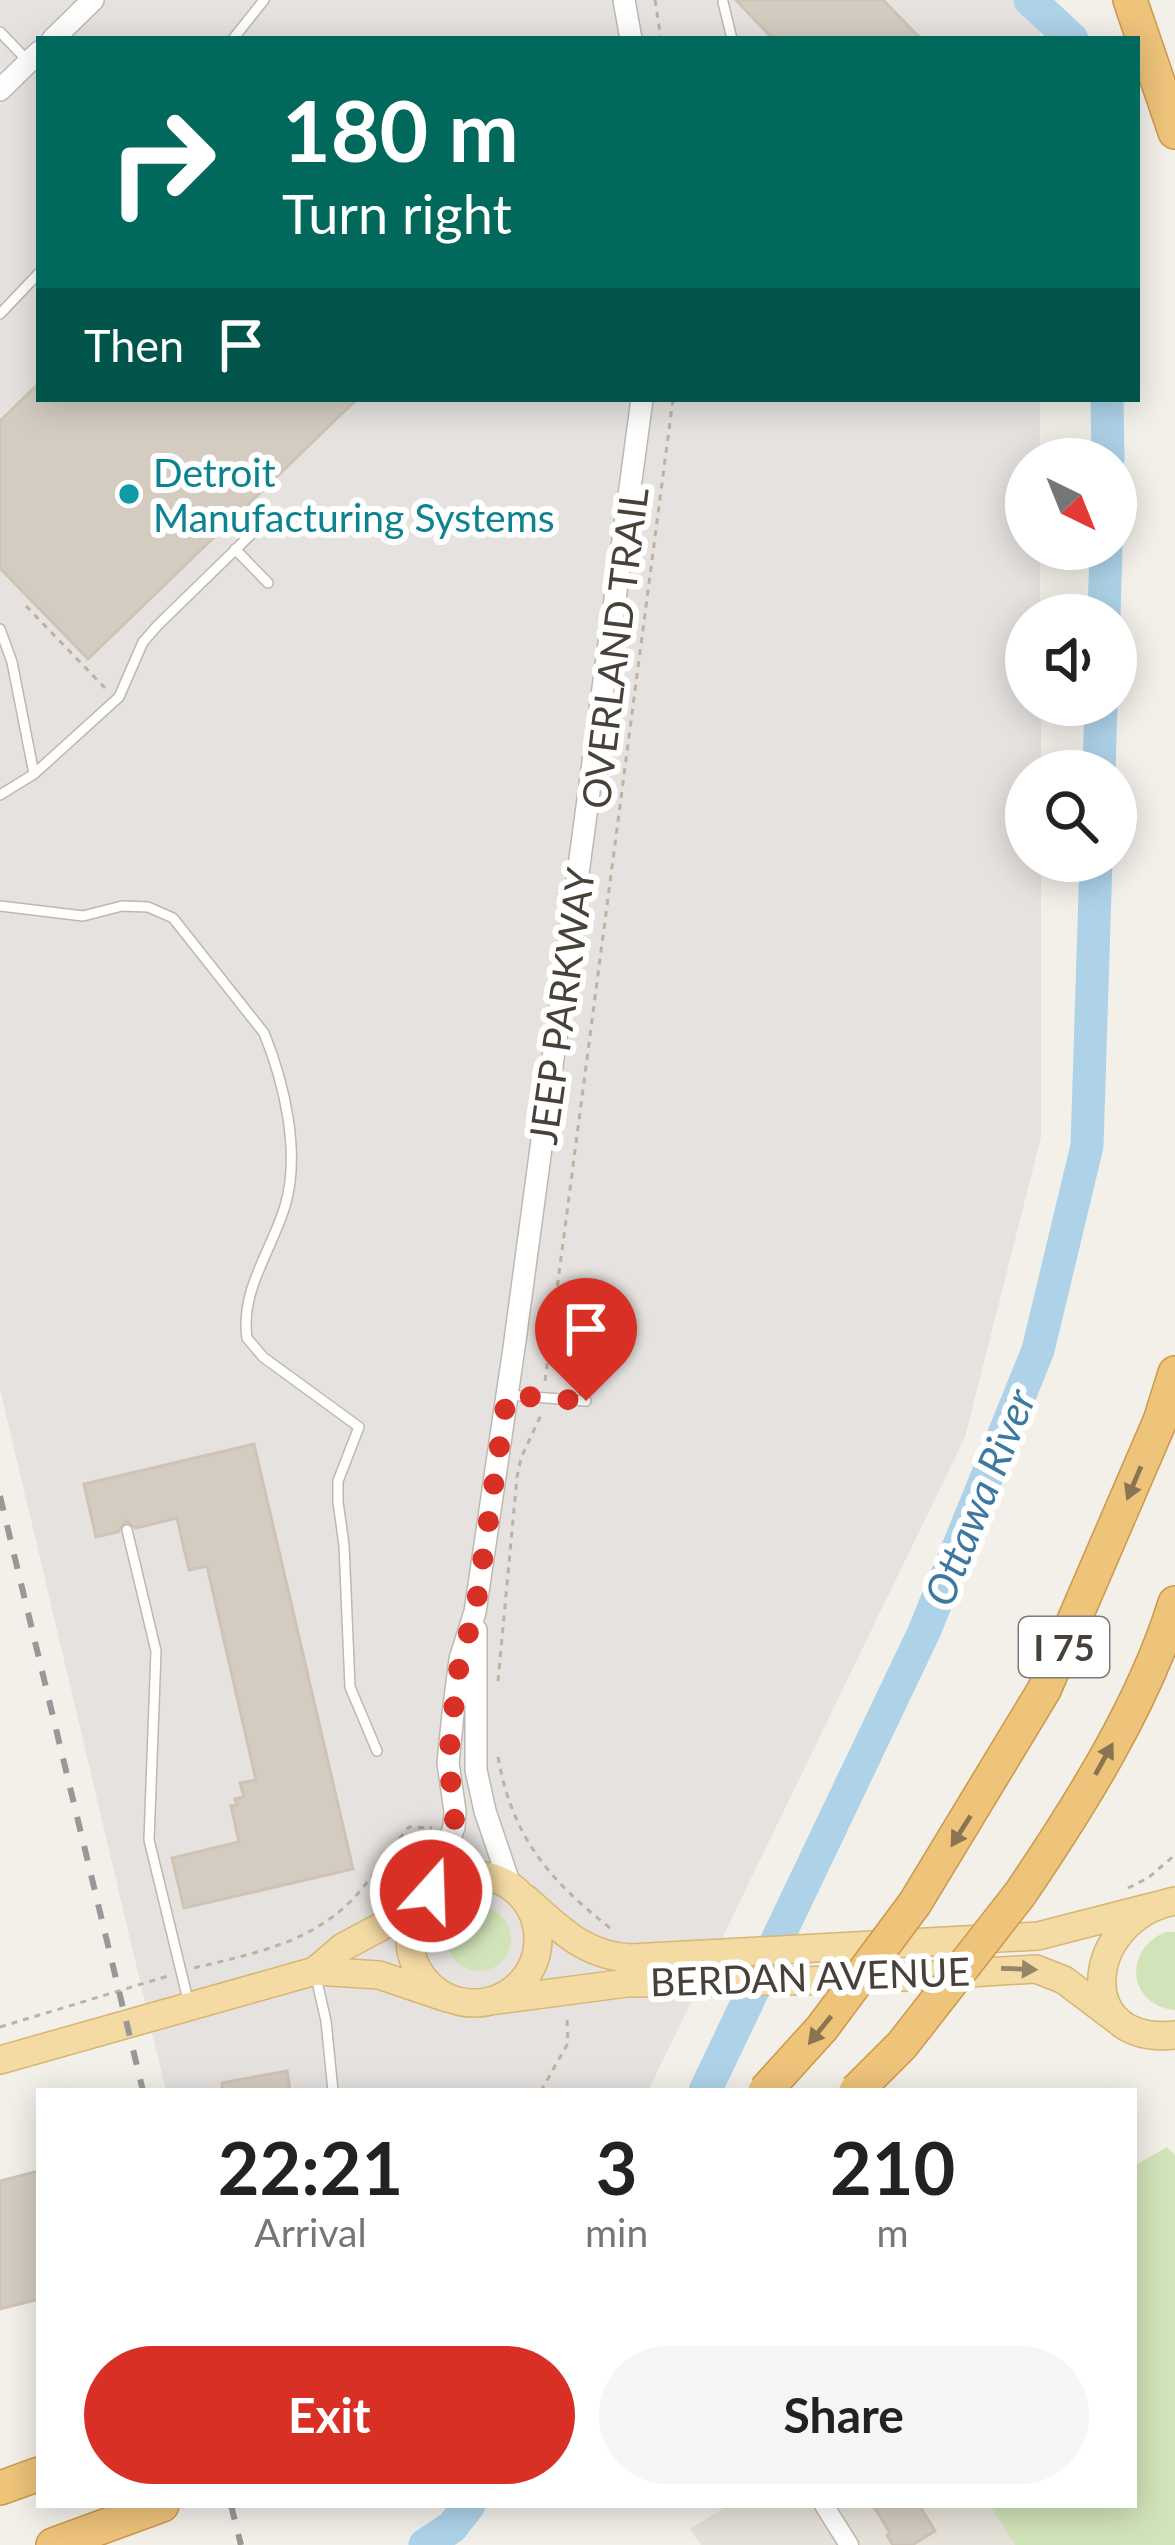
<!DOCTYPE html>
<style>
:root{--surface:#fff;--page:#f6f6f6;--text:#222;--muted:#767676;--accent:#d93025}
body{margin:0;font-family:Lato,sans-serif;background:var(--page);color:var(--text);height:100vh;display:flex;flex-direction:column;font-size:45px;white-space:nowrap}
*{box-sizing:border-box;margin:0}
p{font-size:39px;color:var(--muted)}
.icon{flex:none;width:66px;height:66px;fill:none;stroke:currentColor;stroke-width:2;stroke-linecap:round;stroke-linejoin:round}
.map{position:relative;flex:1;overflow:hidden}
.sheet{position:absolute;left:36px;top:2088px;width:1101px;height:420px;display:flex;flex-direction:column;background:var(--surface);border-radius:0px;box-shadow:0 6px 30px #0003}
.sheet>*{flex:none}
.top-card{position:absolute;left:36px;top:36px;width:1104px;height:366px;border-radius:0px;box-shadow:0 6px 30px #0003;background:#00695c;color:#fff;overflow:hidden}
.needle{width:78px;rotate:137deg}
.buttons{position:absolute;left:1005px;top:438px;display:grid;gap:24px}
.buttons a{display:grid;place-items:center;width:132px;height:132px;border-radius:50%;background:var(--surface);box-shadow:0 6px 30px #0003;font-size:60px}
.pin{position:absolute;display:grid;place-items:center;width:102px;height:102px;color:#fff;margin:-123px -51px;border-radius:50% 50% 50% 0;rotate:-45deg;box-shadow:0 0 12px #0007}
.pin .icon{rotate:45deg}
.me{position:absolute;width:132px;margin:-66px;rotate:20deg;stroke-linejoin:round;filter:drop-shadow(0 0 9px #0008)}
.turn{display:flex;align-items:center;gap:42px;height:252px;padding:0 48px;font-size:54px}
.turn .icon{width:156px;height:156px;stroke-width:2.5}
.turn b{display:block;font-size:84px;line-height:102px}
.then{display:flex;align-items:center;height:114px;padding:0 48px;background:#0003;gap:24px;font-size:45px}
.eta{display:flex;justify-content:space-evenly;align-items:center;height:204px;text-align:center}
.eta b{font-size:72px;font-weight:700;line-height:84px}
.cta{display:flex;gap:24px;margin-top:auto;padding:24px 48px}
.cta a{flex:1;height:138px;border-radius:72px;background:var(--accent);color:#fff;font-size:48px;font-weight:700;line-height:138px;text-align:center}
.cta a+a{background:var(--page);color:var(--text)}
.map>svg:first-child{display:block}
.residential{fill:#e7e2d9}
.industrial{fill:#e6e2df}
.green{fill:#d1e3b8}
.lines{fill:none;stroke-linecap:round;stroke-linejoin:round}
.river{stroke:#aed3e9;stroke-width:33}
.building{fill:#d4ccc1;stroke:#cec3b5;stroke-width:3}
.service-casing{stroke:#beb8ae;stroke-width:12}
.minor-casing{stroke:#beb8ae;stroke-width:21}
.tertiary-casing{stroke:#beb8ae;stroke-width:24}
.primary-casing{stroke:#d7b674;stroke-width:30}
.motorway-casing{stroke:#cd984b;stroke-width:36}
.path{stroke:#beb3a1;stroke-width:3;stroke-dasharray:6 6;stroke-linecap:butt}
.service{stroke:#fff;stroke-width:9}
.minor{stroke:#fff;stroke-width:18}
.tertiary{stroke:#fff;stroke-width:21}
.primary{stroke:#f4daa3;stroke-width:27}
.motorway{stroke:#eec37a;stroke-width:33}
.rail{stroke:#989898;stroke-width:6;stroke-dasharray:15 15;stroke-linecap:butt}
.motorway-bridge-casing{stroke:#cd984b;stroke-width:36;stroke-linecap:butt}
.motorway-bridge{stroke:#eec37a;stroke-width:33}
.oneway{fill:#8a7553}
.oneway2{fill:#958669}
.route{stroke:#d93025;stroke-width:21;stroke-dasharray:0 37.8}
.culture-dot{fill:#0f9aa8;stroke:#fff;stroke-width:4.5}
.labels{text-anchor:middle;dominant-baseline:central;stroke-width:12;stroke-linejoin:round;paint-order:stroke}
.shield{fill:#fff;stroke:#7e7a74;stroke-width:3}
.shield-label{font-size:36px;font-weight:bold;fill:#474139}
.culture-label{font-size:39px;fill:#0d838f;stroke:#fff;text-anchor:start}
.street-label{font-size:39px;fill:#474139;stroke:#fff}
.water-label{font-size:42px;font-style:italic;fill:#3b79a0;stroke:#fff}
</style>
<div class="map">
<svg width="1175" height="2545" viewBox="0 0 1175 2545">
<rect width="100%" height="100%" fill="#f3f0ea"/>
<path class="residential" d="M729 2505H991L1015 2545H701L690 2529Z"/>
<path class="industrial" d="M0 0H1040V39H39V399H1040V459H1026V549H1040V615H1026V705H1041V771H1026V861H1041V1137L965 1437 648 2091H166L0 1389Z"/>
<path class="green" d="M447 1939a32 32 0 1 1 64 0a32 32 0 1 1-64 0Z
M1166 1932H1175V2010C1127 2005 1123 1949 1166 1932Z
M1167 2147 1175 2155V2545H1015L990 2505H1134V2166Z"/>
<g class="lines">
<path class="river" d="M1030 0 1072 39
M1107 399 1108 459
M1104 615 1106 549
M1099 771 1101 705
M705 2091 924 1632 1038 1350 1087 1146 1096 861
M425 2545 452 2527 469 2505"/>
</g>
<path class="building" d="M736 0H883L921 39H773Z
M39 383V399H357L88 659 0 568V421Z
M254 1444 353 1869 184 1908 172 1858 239 1842 231 1806 237 1805 235 1799 244 1797 240 1783 256 1780 207 1566 189 1570 177 1518 136 1528 126 1521 118 1532 96 1537 84 1484Z
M287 2071 290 2091H222V2083Z
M39 2171V2299L0 2309V2181Z
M873 2505H919L935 2531 912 2545H893L887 2535 890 2533Z"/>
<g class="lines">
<g class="service-casing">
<path id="service" d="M723 2 732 39
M0 32 29 62
M233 39 264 0
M0 314 39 273
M235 549 268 583
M0 629 12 662 34 774 0 795
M34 774 119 697 143 642 158 625 273 513
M0 906 83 916 122 906 148 907 173 918 264 1033C284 1082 301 1153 285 1206 272 1250 240 1290 247 1338L263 1357 359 1427 338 1481V1502L344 1545 350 1687 377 1751
M507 1395 586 1401
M127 1530 156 1651 149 1840 188 2000
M316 1977 326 2021 333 2091"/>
</g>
<g class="minor-casing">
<path id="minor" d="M824 2505 849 2545"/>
</g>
<g class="tertiary-casing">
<path id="tertiary" d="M624 0 631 39
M53 39 93 0
M0 90 39 52
M476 1630V1770L485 1811 510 1885
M431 1891 454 1827 455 1811 448 1763 453 1714 460 1659 475 1612 514 1348 642 399"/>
</g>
<g class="primary-casing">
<path id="primary" d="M410 1939a64 64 0 1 1 128 0a64 64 0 1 1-128 0Z
M526 1899C559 1928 584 1956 631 1958L1038 1936 1155 1906
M1175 1901C1084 1918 1071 2046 1175 2035
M315 1971 343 1947 418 1907
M489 2001 627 1983 854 1980 1036 1969 1064 1980 1117 2020
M0 2060 315 1971 379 1975 447 1998"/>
</g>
<g class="motorway-casing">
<path id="motorway" d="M1130 0 1175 132
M1020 1894C1079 1807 1144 1704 1175 1603
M915 1903 1044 1690 1160 1421 1175 1373
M0 2488 39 2474
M53 2545 162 2505"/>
</g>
<path class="path" d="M655 0 661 39
M26 606 105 688
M545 1381 673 399
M498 1681 517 1477 521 1458 541 1415
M498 1757C512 1836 548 1879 610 1928
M1128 1888 1148 1878 1175 1855
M194 1968C251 1954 307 1944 350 1902 372 1880 389 1850 409 1827L432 1828
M0 2027 168 1976
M541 2091 568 2043 567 2017"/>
<use href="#service" class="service"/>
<use href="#minor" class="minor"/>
<use href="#tertiary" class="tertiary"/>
<use href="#primary" class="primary"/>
<use href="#motorway" class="motorway"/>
<path class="rail" d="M0 1496 143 2091
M231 2505 241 2545"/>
<g class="motorway-bridge-casing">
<path id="motorway-bridge" d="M765 2091 822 2028 915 1903
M856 2091 902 2045 1020 1894"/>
</g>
<use href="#motorway-bridge" class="motorway-bridge"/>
</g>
<defs><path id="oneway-solid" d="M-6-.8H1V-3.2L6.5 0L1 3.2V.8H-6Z" transform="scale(3)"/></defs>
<g class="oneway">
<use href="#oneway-solid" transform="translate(1134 1483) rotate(113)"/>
<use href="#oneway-solid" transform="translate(1104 1759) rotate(-61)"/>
<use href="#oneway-solid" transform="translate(961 1831) rotate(122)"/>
<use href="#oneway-solid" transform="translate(820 2030) rotate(129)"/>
</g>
<use class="oneway2" href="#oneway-solid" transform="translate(1019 1969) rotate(2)"/>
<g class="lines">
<path class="route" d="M431 1891 454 1826 455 1811 448 1763 453 1714 460 1659 475 1612 507 1395 586 1401"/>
</g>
<circle class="culture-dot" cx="129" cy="494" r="12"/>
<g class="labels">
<rect class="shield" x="1019" y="1617" width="90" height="60" rx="9"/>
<g class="shield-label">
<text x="1064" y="1647">I 75</text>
</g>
<g class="culture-label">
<text x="153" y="472">Detroit<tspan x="153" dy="45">Manufacturing Systems</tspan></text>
</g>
<g class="street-label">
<text transform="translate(614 648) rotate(-83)">OVERLAND TRAIL</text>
<text transform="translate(561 1006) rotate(-82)">JEEP PARKWAY</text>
<text transform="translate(810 1976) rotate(-2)">BERDAN AVENUE</text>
</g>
<g class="water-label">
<text transform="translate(979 1497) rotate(-68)">Ottawa River</text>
</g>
</g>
</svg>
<div class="buttons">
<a><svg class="needle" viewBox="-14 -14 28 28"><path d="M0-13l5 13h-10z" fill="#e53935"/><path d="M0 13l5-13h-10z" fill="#767676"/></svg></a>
<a><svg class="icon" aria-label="sound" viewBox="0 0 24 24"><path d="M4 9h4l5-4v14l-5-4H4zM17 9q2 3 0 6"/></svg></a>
<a><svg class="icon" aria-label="search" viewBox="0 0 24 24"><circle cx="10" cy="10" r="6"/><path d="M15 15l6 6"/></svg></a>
</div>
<div class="pin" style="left:586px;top:1401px;background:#d93025"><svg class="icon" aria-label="arrive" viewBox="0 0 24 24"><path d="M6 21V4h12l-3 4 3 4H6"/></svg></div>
<svg class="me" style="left:431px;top:1891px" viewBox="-20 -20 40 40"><circle r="17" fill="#d93025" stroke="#fff" stroke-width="3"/><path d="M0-11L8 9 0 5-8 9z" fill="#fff"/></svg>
<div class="top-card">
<div class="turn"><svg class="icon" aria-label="right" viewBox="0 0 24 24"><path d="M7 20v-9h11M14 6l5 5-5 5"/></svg><div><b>180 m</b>Turn right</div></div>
<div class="then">Then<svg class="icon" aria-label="arrive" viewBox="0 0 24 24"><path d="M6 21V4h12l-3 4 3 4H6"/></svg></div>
</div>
<section class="sheet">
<div class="eta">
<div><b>22:21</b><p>Arrival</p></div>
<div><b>3</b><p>min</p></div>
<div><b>210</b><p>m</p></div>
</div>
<div class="cta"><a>Exit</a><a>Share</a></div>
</section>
</div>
